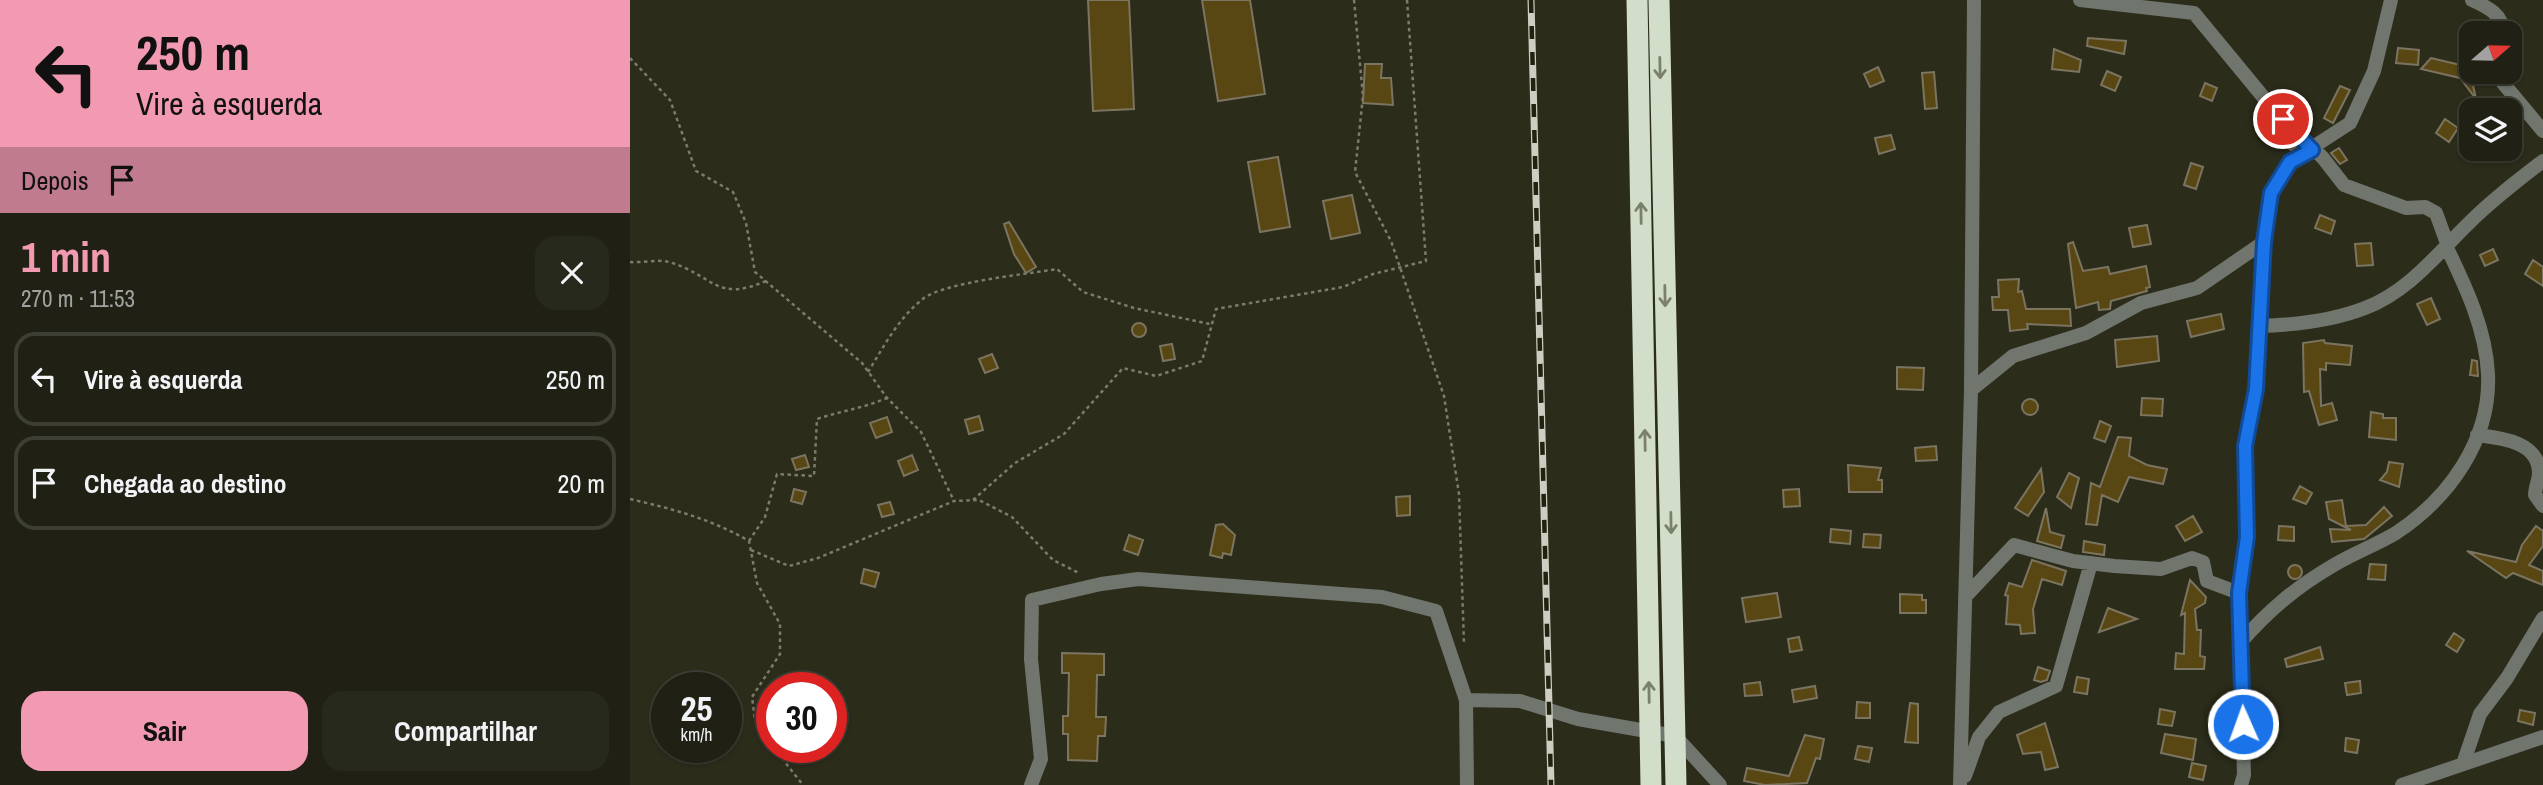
<!DOCTYPE html>
<html lang="pt">
<meta charset="utf-8">
<style>
:root{--surface:#202114;--page:#28291d;--text:#f1f3f6;--muted:#a2a3a0;--line:#3d3e34;--accent:#f19ab2}
body{margin:0;font-family:"Archivo Narrow",sans-serif;background:var(--page);color:var(--text);height:100vh;display:flex;flex-direction:column;font-size:26px;white-space:nowrap}
*{box-sizing:border-box;margin:0}
p{font-size:23px;color:var(--muted)}
.icon{flex:none;width:38px;height:38px;fill:none;stroke:currentColor;stroke-width:2;stroke-linecap:round;stroke-linejoin:round}
.map{position:relative;flex:1;overflow:hidden}
.panel{display:flex;flex-direction:column;background:var(--surface);width:630px}
.panel>*{flex:none}
.top-card{background:#f19ab2;color:#111;overflow:hidden}
.needle{width:46px;rotate:70deg}
.controls{position:absolute;left:1829px;top:21px;display:grid;gap:14px}
.controls a{display:grid;place-items:center;width:63px;height:63px;border-radius:14px;background:var(--surface);box-shadow:0 2px 5px #0004,0 0 0 2px var(--line);font-size:35px}
.speed{position:absolute;left:21px;top:672px;display:flex;gap:14px;font-size:35px;font-weight:700;text-align:center}
.speed>*{display:grid;place-content:center;width:91px;height:91px;border-radius:50%;background:var(--surface);box-shadow:0 2px 5px #0004,0 0 0 2px var(--line);line-height:1}
.speed small{font-size:18px;font-weight:400}
.speed .limit{border:10px solid #d22;background:#fff;color:#111}
.pin{position:absolute;display:grid;place-items:center;width:60px;height:60px;color:#fff;margin:-30px;border:4px solid #fff;border-radius:50%;box-shadow:0 2px 7px #0007}
.me{position:absolute;width:77px;margin:-38px;rotate:358deg;stroke-linejoin:round;filter:drop-shadow(0 0 5px #0008)}
.turn{display:flex;align-items:center;gap:24px;height:147px;padding:0 21px;font-size:32px}
.turn .icon{width:91px;height:91px;stroke-width:2.5}
.turn b{display:block;font-size:49px;line-height:60px}
.then{display:flex;align-items:center;height:66px;padding:0 21px;background:#0003;gap:14px;font-size:26px}
.round{display:grid;place-items:center;flex:none;width:74px;height:74px;border-radius:21px;background:var(--page)}
.head{display:flex;align-items:center;justify-content:space-between;height:119px;padding:0 21px}
h1{font-size:42px;font-weight:800;line-height:52px;color:var(--accent)}
.cta{display:flex;gap:14px;margin-top:auto;padding:14px 21px}
.cta a{flex:1;height:80px;border-radius:21px;background:var(--accent);color:#111;font-size:28px;font-weight:800;line-height:80px;text-align:center}
.cta a+a{background:var(--page);color:var(--text)}
ul{padding:0;list-style:none}
li{display:flex;align-items:center;gap:21px;height:94px;margin:0 14px 10px;padding:0 7px;border:4px solid var(--line);border-radius:21px}
li div{flex:1}
li b{display:block;font-size:26px}
li em{font-style:normal}
main{display:flex;flex:1;min-height:0}
.map>svg:first-child{display:block}
.building{fill:#584613;stroke:#7b7460;stroke-width:2}
.lines{fill:none;stroke-linecap:round;stroke-linejoin:round}
.path{stroke:#7c7c6d;stroke-width:2.5;stroke-dasharray:3.5 3.5;stroke-linecap:butt}
.street{stroke:#70756d;stroke-width:14}
.highway{stroke:#d2dec9;stroke-width:21}
.rail-casing{stroke:#cdcdc1;stroke-width:7}
.rail{stroke:#212210;stroke-width:4.5;stroke-dasharray:13;stroke-linecap:butt}
.oneway{stroke:#7a806c}
.route-casing{stroke:#114b97;stroke-width:18}
.route{stroke:#1a73e8;stroke-width:12}
</style>
<main>
<section class="panel">
<div class="top-card">
<div class="turn"><svg class="icon" aria-label="left" viewBox="0 0 24 24"><path d="M17 20v-9H6M10 6l-5 5 5 5"/></svg><div><b>250 m</b>Vire à esquerda</div></div>
<div class="then">Depois<svg class="icon" aria-label="arrive" viewBox="0 0 24 24"><path d="M6 21V4h12l-3 4 3 4H6"/></svg></div>
</div>
<div class="head"><div><h1>1 min</h1><p>270 m · 11:53</p></div><a class="round"><svg class="icon" aria-label="close" viewBox="0 0 24 24"><path d="M6 6l12 12M18 6L6 18"/></svg></a></div>
<ul>
<li><svg class="icon" aria-label="left" viewBox="0 0 24 24"><path d="M17 20v-9H6M10 6l-5 5 5 5"/></svg><div><b>Vire à esquerda</b></div><em>250 m</em></li>
<li><svg class="icon" aria-label="arrive" viewBox="0 0 24 24"><path d="M6 21V4h12l-3 4 3 4H6"/></svg><div><b>Chegada ao destino</b></div><em>20 m</em></li>
</ul>
<div class="cta"><a>Sair</a><a>Compartilhar</a></div>
</section>
<div class="map">
<svg width="1913" height="785" viewBox="0 0 1913 785">
<rect width="100%" height="100%" fill="#2b2c1a"/>
<path class="building" d="M458 0H499L504 109 463 111Z
M572 0H620L635 94 588 101Z
M1458 38 1496 41 1494 54 1457 46Z
M1768 48 1789 50 1788 65 1766 63Z
M1424 49 1451 60 1449 72 1422 69Z
M1801 58 1839 67 1846 99 1830 78 1791 69Z
M735 64H752L751 78H761L763 105 733 103Z
M1248 67 1254 81 1240 87 1234 74Z
M1477 71 1491 77 1485 91 1471 85Z
M1304 72 1307 108 1295 109 1292 73Z
M1575 83 1587 88 1582 101 1570 96Z
M1710 86 1720 90 1703 123 1694 118Z
M1815 119 1828 128 1819 142 1806 133Z
M1261 135 1265 149 1249 154 1245 138Z
M1657 136 1667 146 1661 150 1652 144Z
M1709 148 1717 160 1710 164 1701 153Z
M648 157 660 227 630 232 618 162Z
M1561 163 1573 167 1566 189 1554 185Z
M722 195 730 233 701 239 693 201Z
M1690 215 1705 221 1701 234 1685 228Z
M379 222 406 267 396 273 384 254 374 224Z
M1517 225 1521 244 1503 247 1499 228Z
M1443 242 1453 271 1478 267 1480 274 1516 266 1520 287 1516 288 1517 291 1481 301 1480 309 1469 310 1468 302 1446 308 1438 244Z
M1741 243 1743 265 1727 266 1725 244Z
M1863 249 1868 260 1855 266 1850 255Z
M1903 260 1913 267V286L1895 274Z
M1389 279 1388 292 1392 291 1396 309H1440L1441 326 1397 324 1398 329 1380 331 1378 310H1363L1362 297H1369L1368 280Z
M1801 298 1810 319 1797 325 1787 304Z
M1591 314 1594 329 1561 337 1557 321Z
M502 330a7 7 0 1 1 14 0a7 7 0 1 1-14 0Z
M1527 336 1529 361 1487 367 1485 340Z
M1694 340 1695 343 1722 346 1720 365 1696 363V370L1690 369 1691 406 1702 403 1707 420 1689 425 1679 391 1674 392 1673 343Z
M542 344 545 359 533 361 530 346Z
M362 354 368 368 355 373 349 359Z
M1842 360 1847 361 1848 376 1840 375Z
M1267 367 1294 368 1293 390 1267 389Z
M1512 398 1533 399 1532 416 1511 415Z
M1392 407a8 8 0 1 1 16 0a8 8 0 1 1-16 0Z
M1741 412 1753 414V418H1766V440L1739 437Z
M349 416 353 430 339 434 335 420Z
M257 417 262 432 246 438 240 423Z
M1470 421 1481 426 1475 442 1464 438Z
M1488 437 1501 438 1499 456 1517 465 1537 469 1533 484 1499 477 1488 502 1472 495 1467 525 1456 524 1461 483 1470 487Z
M1306 446 1307 460 1286 461 1285 448Z
M175 455 179 467 166 470 162 459Z
M282 455 288 470 274 476 268 461Z
M1759 462 1773 464 1769 487 1750 480 1757 472Z
M1218 465 1251 468 1248 480H1252V492H1219Z
M1411 469 1414 492 1398 516 1385 508Z
M1439 473 1449 478 1441 508 1427 497Z
M1670 486 1682 493 1676 504 1663 499Z
M164 489 176 492 172 504 161 501Z
M1169 489 1170 506 1154 507 1153 490Z
M780 496V515L767 516 766 497Z
M1712 500 1716 526 1736 525 1754 507 1762 516 1734 539 1702 542 1700 529 1721 530 1699 519 1696 502Z
M260 502 264 514 252 517 248 505Z
M1416 508 1420 532 1434 536 1431 548 1407 541Z
M1563 516 1572 532 1555 541 1546 526Z
M593 524 605 535 601 555 593 553 592 558 580 555 586 525Z
M1649 526 1664 527V541L1648 540Z
M1906 526 1913 531V546L1899 565 1913 571V585L1883 573 1876 578 1837 551 1886 562 1892 545Z
M1201 529 1221 531 1220 544 1200 542Z
M1234 534 1251 535 1250 548 1233 547Z
M499 535 513 540 508 555 494 550Z
M1454 541 1475 545 1474 555 1453 552Z
M1402 560 1436 571 1432 585 1412 579 1403 609 1405 633 1391 634 1390 625 1376 624 1378 596 1375 595 1379 583 1392 587Z
M1740 564 1756 565 1755 580 1738 579Z
M1658 572a7 7 0 1 1 14 0a7 7 0 1 1-14 0Z
M234 569 249 573 245 587 231 583Z
M1560 580 1576 597 1575 603 1565 609 1567 630H1571L1570 656 1575 657 1574 669H1545L1546 653 1554 654 1555 613 1551 615Z
M1147 593 1151 617 1116 622 1112 598Z
M1270 594 1292 595V600H1296V613H1270Z
M1478 608 1507 619 1469 632Z
M1824 633 1834 640 1827 652 1816 645Z
M1169 637 1172 650 1160 652 1158 639Z
M1690 647 1693 659 1657 667 1655 659Z
M432 653 474 654V675H467L466 717H476L475 736H468L467 761 438 760V734H433V716H438L439 673H432Z
M1408 667 1420 671 1417 680 1411 682 1404 680Z
M1447 677 1459 679 1457 694 1444 692Z
M1730 681 1731 693 1717 695 1715 683Z
M1130 682 1132 695 1115 696 1114 684Z
M1185 686 1187 698 1164 702 1162 690Z
M1227 702 1240 703V718H1226Z
M1280 703 1288 704V743L1275 742Z
M1530 709 1545 712 1542 726 1528 724Z
M1890 710 1905 713 1903 725 1888 721Z
M1415 723 1428 767 1415 770 1411 752 1393 754 1387 735Z
M1535 734 1566 739 1563 760 1531 753Z
M1175 735 1194 739 1190 759 1186 758 1177 783 1135 785 1114 781 1117 768 1159 776Z
M1716 738 1729 740 1727 753 1715 751Z
M1228 746 1242 748 1239 762 1225 759Z
M1562 763 1576 766 1573 780 1559 777Z"/>
<g class="lines">
<path class="path" d="M724 0 733 96 725 172 761 241 814 396 829 494 834 644
M0 58 40 100 66 171 103 192 116 223 125 272 232 363 257 398 291 432 324 501
M0 262C12 263 28 259 39 262 84 275 85 303 136 281
M238 372C254 346 269 317 294 298 317 282 397 274 427 269L453 292 504 308 580 324
M0 499C43 509 81 519 119 541L127 583 150 624V654L122 697 125 720 142 745
M343 500 385 463 434 434 493 368 526 376 572 361 586 309 713 287 743 274 796 261 777 0
M119 541 135 517 147 474 184 476 187 419C211 411 234 408 257 398
M121 550 159 566 188 558 324 501 349 500 382 517 423 560 449 573
M143 747 173 785"/>
<path class="street" d="M1450 0 1564 13 1639 104 1693 158 1714 185 1776 208 1795 207 1806 213 1818 246
M1842 0C1857 7 1873 14 1873 33
M1871 72 1873 83 1913 131
M1629 326C1665 325 1702 321 1735 308 1778 292 1807 254 1839 223 1862 200 1887 181 1913 161
M1341 390 1383 356 1456 333 1511 303 1567 288 1634 242 1641 193 1660 162 1720 123 1744 71 1761 0
M1847 435C1870 438 1909 441 1909 473 1909 480 1905 487 1905 495L1913 506
M1335 597 1384 545 1443 561 1484 566 1531 569 1562 558 1573 562 1577 581 1609 593
M1610 643C1639 610 1666 587 1704 565 1724 553 1746 545 1766 533 1819 498 1861 440 1858 374 1856 330 1836 287 1817 248
M836 700 890 701 948 719 1045 736 1090 785
M1833 764 1850 714 1877 678 1913 618
M1335 776 1349 737 1369 712 1426 686 1461 563
M401 785 411 759 401 659 402 600 471 584 508 579 752 597 806 611 836 700 837 785
M1330 785 1341 390 1344 0
M1611 785 1614 775 1609 593 1617 537 1615 446 1626 389 1634 242
M1772 785 1913 737"/>
<path class="highway" d="M1007 0 1021 785
M1029 0 1046 785"/>
<g class="rail-casing">
<path id="rail" d="M901 0 921 785"/>
</g>
<use href="#rail" class="rail"/>
</g>
<defs><path id="oneway-shaft" d="M-6 0H5M1.5-3L5.5 0L1.5 3" fill="none" stroke-width="1.6" stroke-linecap="round" stroke-linejoin="round" transform="scale(1.75)"/></defs>
<g class="oneway">
<use href="#oneway-shaft" transform="translate(1030 68) rotate(89)"/>
<use href="#oneway-shaft" transform="translate(1011 213) rotate(-91)"/>
<use href="#oneway-shaft" transform="translate(1035 296) rotate(89)"/>
<use href="#oneway-shaft" transform="translate(1015 440) rotate(-91)"/>
<use href="#oneway-shaft" transform="translate(1041 523) rotate(89)"/>
<use href="#oneway-shaft" transform="translate(1019 692) rotate(-91)"/>
</g>
<g class="lines">
<g class="route-casing">
<path id="route" d="M1613 724 1609 593 1617 537 1615 446 1626 389 1634 242 1641 193 1660 162 1682 150 1653 119"/>
</g>
<use href="#route" class="route"/>
</g>
</svg>
<div class="controls">
<a><svg class="needle" viewBox="-14 -14 28 28"><path d="M0-13l5 13h-10z" fill="#e53935"/><path d="M0 13l5-13h-10z" fill="#a2a3a0"/></svg></a>
<a><svg class="icon" aria-label="layers" viewBox="0 0 24 24"><path d="M12 4l9 5-9 5-9-5zM3 14l9 5 9-5"/></svg></a>
</div>
<div class="speed"><div>25<small>km/h</small></div><div class="limit">30</div></div>
<div class="pin" style="left:1653px;top:119px;background:#d93025"><svg class="icon" aria-label="arrive" viewBox="0 0 24 24"><path d="M6 21V4h12l-3 4 3 4H6"/></svg></div>
<svg class="me" style="left:1613px;top:724px" viewBox="-20 -20 40 40"><circle r="17" fill="#1a73e8" stroke="#fff" stroke-width="3"/><path d="M0-11L8 9 0 5-8 9z" fill="#fff"/></svg>
</div>
</main>
